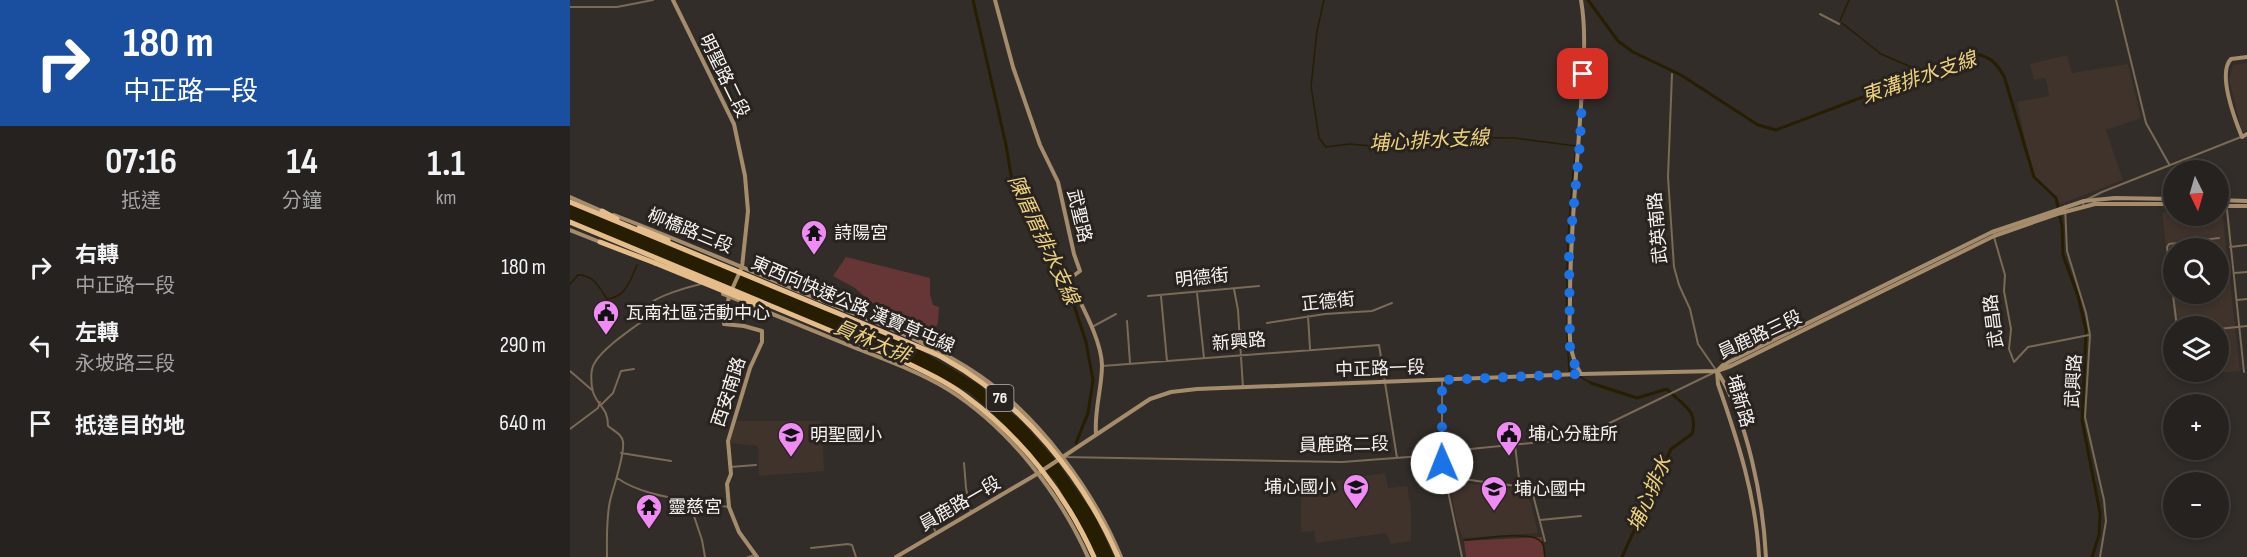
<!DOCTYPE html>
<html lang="zh-TW">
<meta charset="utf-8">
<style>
:root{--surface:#26221f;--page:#322f2c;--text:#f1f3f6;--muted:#a4a4a4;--line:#423f3d}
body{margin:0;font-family:"Sofia Sans Condensed","Noto Sans TC",sans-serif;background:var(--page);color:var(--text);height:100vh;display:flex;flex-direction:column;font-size:22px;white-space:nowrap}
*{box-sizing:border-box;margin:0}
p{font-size:20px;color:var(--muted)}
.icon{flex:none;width:33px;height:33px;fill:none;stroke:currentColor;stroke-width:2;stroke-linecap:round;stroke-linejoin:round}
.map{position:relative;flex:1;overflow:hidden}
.side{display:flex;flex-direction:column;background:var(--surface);width:570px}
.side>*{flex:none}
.banner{background:#1a4fa0;color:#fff;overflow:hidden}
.needle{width:39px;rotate:175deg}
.tools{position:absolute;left:1593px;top:160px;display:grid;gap:12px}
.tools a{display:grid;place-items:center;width:66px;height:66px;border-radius:50%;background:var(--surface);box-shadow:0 3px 9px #0003,0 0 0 2px var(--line);font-size:30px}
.pin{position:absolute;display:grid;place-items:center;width:51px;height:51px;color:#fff;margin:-26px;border-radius:12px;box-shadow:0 3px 9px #0006}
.me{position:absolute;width:66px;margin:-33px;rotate:359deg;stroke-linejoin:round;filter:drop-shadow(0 0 4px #0008)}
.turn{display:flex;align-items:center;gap:21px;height:126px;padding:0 24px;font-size:27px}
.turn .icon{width:78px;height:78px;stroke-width:2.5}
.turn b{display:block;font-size:42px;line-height:51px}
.eta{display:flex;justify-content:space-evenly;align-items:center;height:102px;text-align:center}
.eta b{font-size:36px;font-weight:700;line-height:42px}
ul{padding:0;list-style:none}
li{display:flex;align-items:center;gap:18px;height:78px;padding:0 24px}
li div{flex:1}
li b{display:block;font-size:22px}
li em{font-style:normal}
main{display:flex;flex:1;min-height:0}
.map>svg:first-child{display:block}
.built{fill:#3f332c;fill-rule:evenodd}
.green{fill:#663636}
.water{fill:#271e01}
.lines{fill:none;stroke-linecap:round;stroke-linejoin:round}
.stream{stroke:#271e01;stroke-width:1.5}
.canal{stroke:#271e01;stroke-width:3}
.street{stroke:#7a6a56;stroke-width:2}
.secondary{stroke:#a58c6c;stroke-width:4}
.highway{stroke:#e4bd8a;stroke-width:5}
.highway-bridge{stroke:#e4bd8a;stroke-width:5}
.route{stroke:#1a73e8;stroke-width:10;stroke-dasharray:0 18}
.labels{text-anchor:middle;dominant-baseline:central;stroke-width:6;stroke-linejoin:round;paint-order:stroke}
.shield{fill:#28231f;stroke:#b9b5b2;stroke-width:1.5}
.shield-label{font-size:16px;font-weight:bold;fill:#f7f3f1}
.street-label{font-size:18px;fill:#f7f3f1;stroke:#28231f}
.poi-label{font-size:18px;fill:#f7f3f1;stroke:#28231f;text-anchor:start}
.water-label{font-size:20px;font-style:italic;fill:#edd17c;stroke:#28231f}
</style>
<main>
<section class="side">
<div class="banner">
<div class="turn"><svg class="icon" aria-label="right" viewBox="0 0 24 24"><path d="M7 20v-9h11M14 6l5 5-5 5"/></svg><div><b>180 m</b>中正路一段</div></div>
</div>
<div class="eta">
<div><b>07:16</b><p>抵達</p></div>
<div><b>14</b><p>分鐘</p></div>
<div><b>1.1</b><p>km</p></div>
</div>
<ul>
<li><svg class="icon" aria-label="right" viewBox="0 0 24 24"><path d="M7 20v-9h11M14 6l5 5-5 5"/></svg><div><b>右轉</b><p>中正路一段</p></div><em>180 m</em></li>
<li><svg class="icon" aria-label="left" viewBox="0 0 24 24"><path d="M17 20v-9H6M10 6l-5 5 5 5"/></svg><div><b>左轉</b><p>永坡路三段</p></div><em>290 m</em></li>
<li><svg class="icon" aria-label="arrive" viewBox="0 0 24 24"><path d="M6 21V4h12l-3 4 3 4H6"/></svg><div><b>抵達目的地</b></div><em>640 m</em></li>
</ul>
</section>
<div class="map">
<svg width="1677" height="557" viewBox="0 0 1677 557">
<rect width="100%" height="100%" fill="#322d29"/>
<path class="built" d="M1497 55 1502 73 1558 64 1571 118 1536 130 1553 180 1491 204 1469 185 1460 164 1447 102 1479 96 1476 78 1464 80 1460 64Z
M1677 63V130L1672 132 1659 79 1663 65Z
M1649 210H1652L1670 371 1621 376 1619 372H1648V327H1605L1592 212H1603L1604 216H1648ZM1604 249H1648V294H1604Z
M166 421H252L254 471 189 476 188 446 160 443Z
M815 473 818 488 837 486 841 507V541L821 544 816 533 746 543 744 531 731 532V486Z
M879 481 953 490 960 500 968 533 893 538 886 519Z"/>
<path class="green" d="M276 257 360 278V294L363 305 369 307 368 323 363 334 335 317 302 303 285 288 263 276Z
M972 537 974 557H896L894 541Z"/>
<path class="water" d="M0 203 348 349 408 384 453 423 488 463 525 516 544 557H527L486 482 433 423 400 393 352 368 0 221Z"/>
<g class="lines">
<path class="stream" d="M754 0 747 31 741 86 749 138 756 147 779 144 813 147 877 137 945 138 1006 146C997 221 994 296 999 371L1003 373
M1270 21 1279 0
M1272 23 1311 54 1348 70
M1353 73 1354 74
M0 284 8 275C24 275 29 287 37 299 56 297 60 281 67 265
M1007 375 1021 383
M894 540C910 539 957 531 969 540 975 543 974 551 975 557"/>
<path class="canal" d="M403 0 436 145 443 187 499 290 516 342 523 380 518 413 506 443
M1018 0 1048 41 1063 52 1111 75 1188 125 1206 130 1406 54C1421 57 1426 63 1434 76L1464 177 1486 198 1492 226 1493 255 1508 296 1516 330 1512 420 1530 513 1529 535 1522 557
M1021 383 1067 398 1097 389C1112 405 1129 410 1122 434L1101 449 1052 557"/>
<path class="street" d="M1546 0 1576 123 1599 164
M0 7H47L83 0
M1250 14 1269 24
M1102 74 1098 177 1104 267 1109 285 1120 309 1128 344 1146 370
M1656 200 1674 372
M1495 206 1497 251 1516 313 1520 335 1515 417 1534 500 1536 521 1530 557
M1513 206 1514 201 1532 192 1671 137
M1424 237 1435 275 1434 291 1441 329 1439 349 1444 362 1458 347 1519 335
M1660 247 1677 245
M1664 273 1677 272
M664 289 668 310 673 388
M627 293 634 358
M578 296 689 286
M591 296 597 361
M1667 300 1677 299
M738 316 740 349
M557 321 560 363
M697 323 755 314 802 311 822 303
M522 327 546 314
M1607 327 1597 247 1599 244 1649 238
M1648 329 1677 326
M532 366 809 345 827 458
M0 371 22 390
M872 380V463L892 557
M32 404 43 393 51 371 64 369
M0 429 28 408 30 402
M945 445 950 487
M51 453 101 461
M493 457 772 462 852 456 900 449 993 440 1017 434 1143 373
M394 463 396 488 401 513
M160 467 186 465
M875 476C921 483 959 491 1007 484
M47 478C67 492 95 497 119 501L132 540 135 557
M961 487 975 541
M119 501 159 507
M357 512 366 533
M970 520 1011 516
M241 548 278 544 282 545 286 557
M37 557C37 538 36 520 40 501 43 488 55 455 53 442 52 434 44 431 38 426 38 407 28 407 23 392 21 384 20 371 24 364 32 349 60 330 74 320 74 316 74 310 77 306 86 296 118 287 131 284
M178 557 186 555"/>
<path class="secondary" d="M103 0 164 124 175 176 178 211 172 267 159 296 154 324 174 326 192 331V342L180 368 158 441 161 474 157 484 159 507 169 532 187 557
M425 0 443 67 470 145 488 182 504 254 510 271 499 279C510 303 531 338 532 365 532 388 524 411 526 434
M1011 0C1017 35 1013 70 1011 105 1007 170 1000 234 1000 298 1000 324 996 351 1011 374
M1677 57 1661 59C1647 73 1665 120 1672 137L1677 134
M0 197 34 212
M1648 200 1677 201
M1648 206H1677
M44 215C109 240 174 268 238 295 296 319 358 340 410 376 469 417 524 491 551 557
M0 230 30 242
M153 294 168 300
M178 304C214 319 251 334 288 349 319 361 351 373 379 390 439 428 490 494 518 557
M1148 370 1153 365 1422 232 1514 201 1545 198 1604 199
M1147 371C1178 419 1193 500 1196 557
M1147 371 1148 384C1168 441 1186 497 1189 557
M326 557 467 474 580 399 601 392 627 389 1011 374 1147 371 1161 366 1424 236 1487 214 1525 204H1604"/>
<path class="highway" d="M32 211 47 219
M69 228 98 240
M30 242 85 263"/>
<path class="highway-bridge" d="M0 202 342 344C353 349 365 353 375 359 451 401 514 478 548 557
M0 222 333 361C355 372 378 382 397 397 452 438 496 494 524 557
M85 263 195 308"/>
</g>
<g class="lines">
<path class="route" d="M872 463V380L1011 374 1004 363 1000 347 999 253 1010 143 1013 74"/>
</g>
<defs>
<g id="temple-pin" transform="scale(1.35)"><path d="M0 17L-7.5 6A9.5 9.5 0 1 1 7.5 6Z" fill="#f08bf5" stroke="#28231f"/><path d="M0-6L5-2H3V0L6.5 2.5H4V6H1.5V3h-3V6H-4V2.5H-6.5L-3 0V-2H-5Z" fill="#111"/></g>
<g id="civic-pin" transform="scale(1.35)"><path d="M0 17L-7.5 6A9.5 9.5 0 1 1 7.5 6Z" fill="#f08bf5" stroke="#28231f"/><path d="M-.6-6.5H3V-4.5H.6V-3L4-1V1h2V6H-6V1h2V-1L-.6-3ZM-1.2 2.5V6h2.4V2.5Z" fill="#111"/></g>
<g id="school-pin" transform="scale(1.35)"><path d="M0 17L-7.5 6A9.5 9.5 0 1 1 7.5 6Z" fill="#f08bf5" stroke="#28231f"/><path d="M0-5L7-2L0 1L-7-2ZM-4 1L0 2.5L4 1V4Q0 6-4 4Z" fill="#111"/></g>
</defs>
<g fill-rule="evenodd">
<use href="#temple-pin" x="244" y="233"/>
<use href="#civic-pin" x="36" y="313"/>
<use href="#civic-pin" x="939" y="434"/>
<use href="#school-pin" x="221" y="435"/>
<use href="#school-pin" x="786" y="487"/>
<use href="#school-pin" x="924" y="489"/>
<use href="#temple-pin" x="79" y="507"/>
</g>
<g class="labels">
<rect class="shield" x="416.5" y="385" width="27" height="26" rx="4.5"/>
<g class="shield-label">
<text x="430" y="398">76</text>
</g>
<g class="street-label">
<text transform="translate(154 76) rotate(64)">明聖路二段</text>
<text transform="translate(509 216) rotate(77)">武聖路</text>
<text transform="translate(1088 228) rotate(-95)">武英南路</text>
<text transform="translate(120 231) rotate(22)">柳橋路三段</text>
<text transform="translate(632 278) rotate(-6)">明德街</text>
<text transform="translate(758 302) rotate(-6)">正德街</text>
<text transform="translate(283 305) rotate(23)">東西向快速公路 漢寶草屯線</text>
<text transform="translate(1424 321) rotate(-97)">武昌路</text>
<text transform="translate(1190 335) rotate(-25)">員鹿路三段</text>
<text transform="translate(669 342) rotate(-5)">新興路</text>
<text transform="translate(810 369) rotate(-2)">中正路一段</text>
<text transform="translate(1504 381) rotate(-87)">武興路</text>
<text transform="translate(159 392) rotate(-72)">西安南路</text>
<text transform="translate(1170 401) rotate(74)">埔新路</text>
<text transform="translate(774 445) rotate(-1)">員鹿路二段</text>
<text transform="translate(390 504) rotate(-30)">員鹿路一段</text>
</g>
<g class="poi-label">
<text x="264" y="233">詩陽宮</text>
<text x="56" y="313">瓦南社區活動中心</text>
<text x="958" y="434">埔心分駐所</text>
<text x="240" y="435">明聖國小</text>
<text x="766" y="487" text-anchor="end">埔心國小</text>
<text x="944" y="489">埔心國中</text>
<text x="98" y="507">靈慈宮</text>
</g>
<g class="water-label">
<text transform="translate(1349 78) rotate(-19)">東溝排水支線</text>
<text transform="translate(859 141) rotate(-3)">埔心排水支線</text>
<text transform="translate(473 240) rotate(65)">陳厝厝排水支線</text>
<text transform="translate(302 342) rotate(23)">員林大排</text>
<text transform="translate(1080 494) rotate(-66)">埔心排水</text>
</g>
</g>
</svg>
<div class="tools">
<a><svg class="needle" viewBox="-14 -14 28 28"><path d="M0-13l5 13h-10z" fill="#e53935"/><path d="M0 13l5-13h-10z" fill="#a4a4a4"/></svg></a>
<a><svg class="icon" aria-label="search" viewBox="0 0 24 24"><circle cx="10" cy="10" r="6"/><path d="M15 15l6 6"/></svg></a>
<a><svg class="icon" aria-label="layers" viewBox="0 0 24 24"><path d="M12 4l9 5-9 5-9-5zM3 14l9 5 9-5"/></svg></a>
<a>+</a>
<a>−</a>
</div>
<div class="pin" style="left:1013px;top:74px;background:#d93025"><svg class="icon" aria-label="arrive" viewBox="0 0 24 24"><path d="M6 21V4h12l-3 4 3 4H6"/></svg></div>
<svg class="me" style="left:872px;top:463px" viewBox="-20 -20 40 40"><circle r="19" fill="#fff"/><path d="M0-13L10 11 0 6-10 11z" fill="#1a73e8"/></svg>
</div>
</main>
